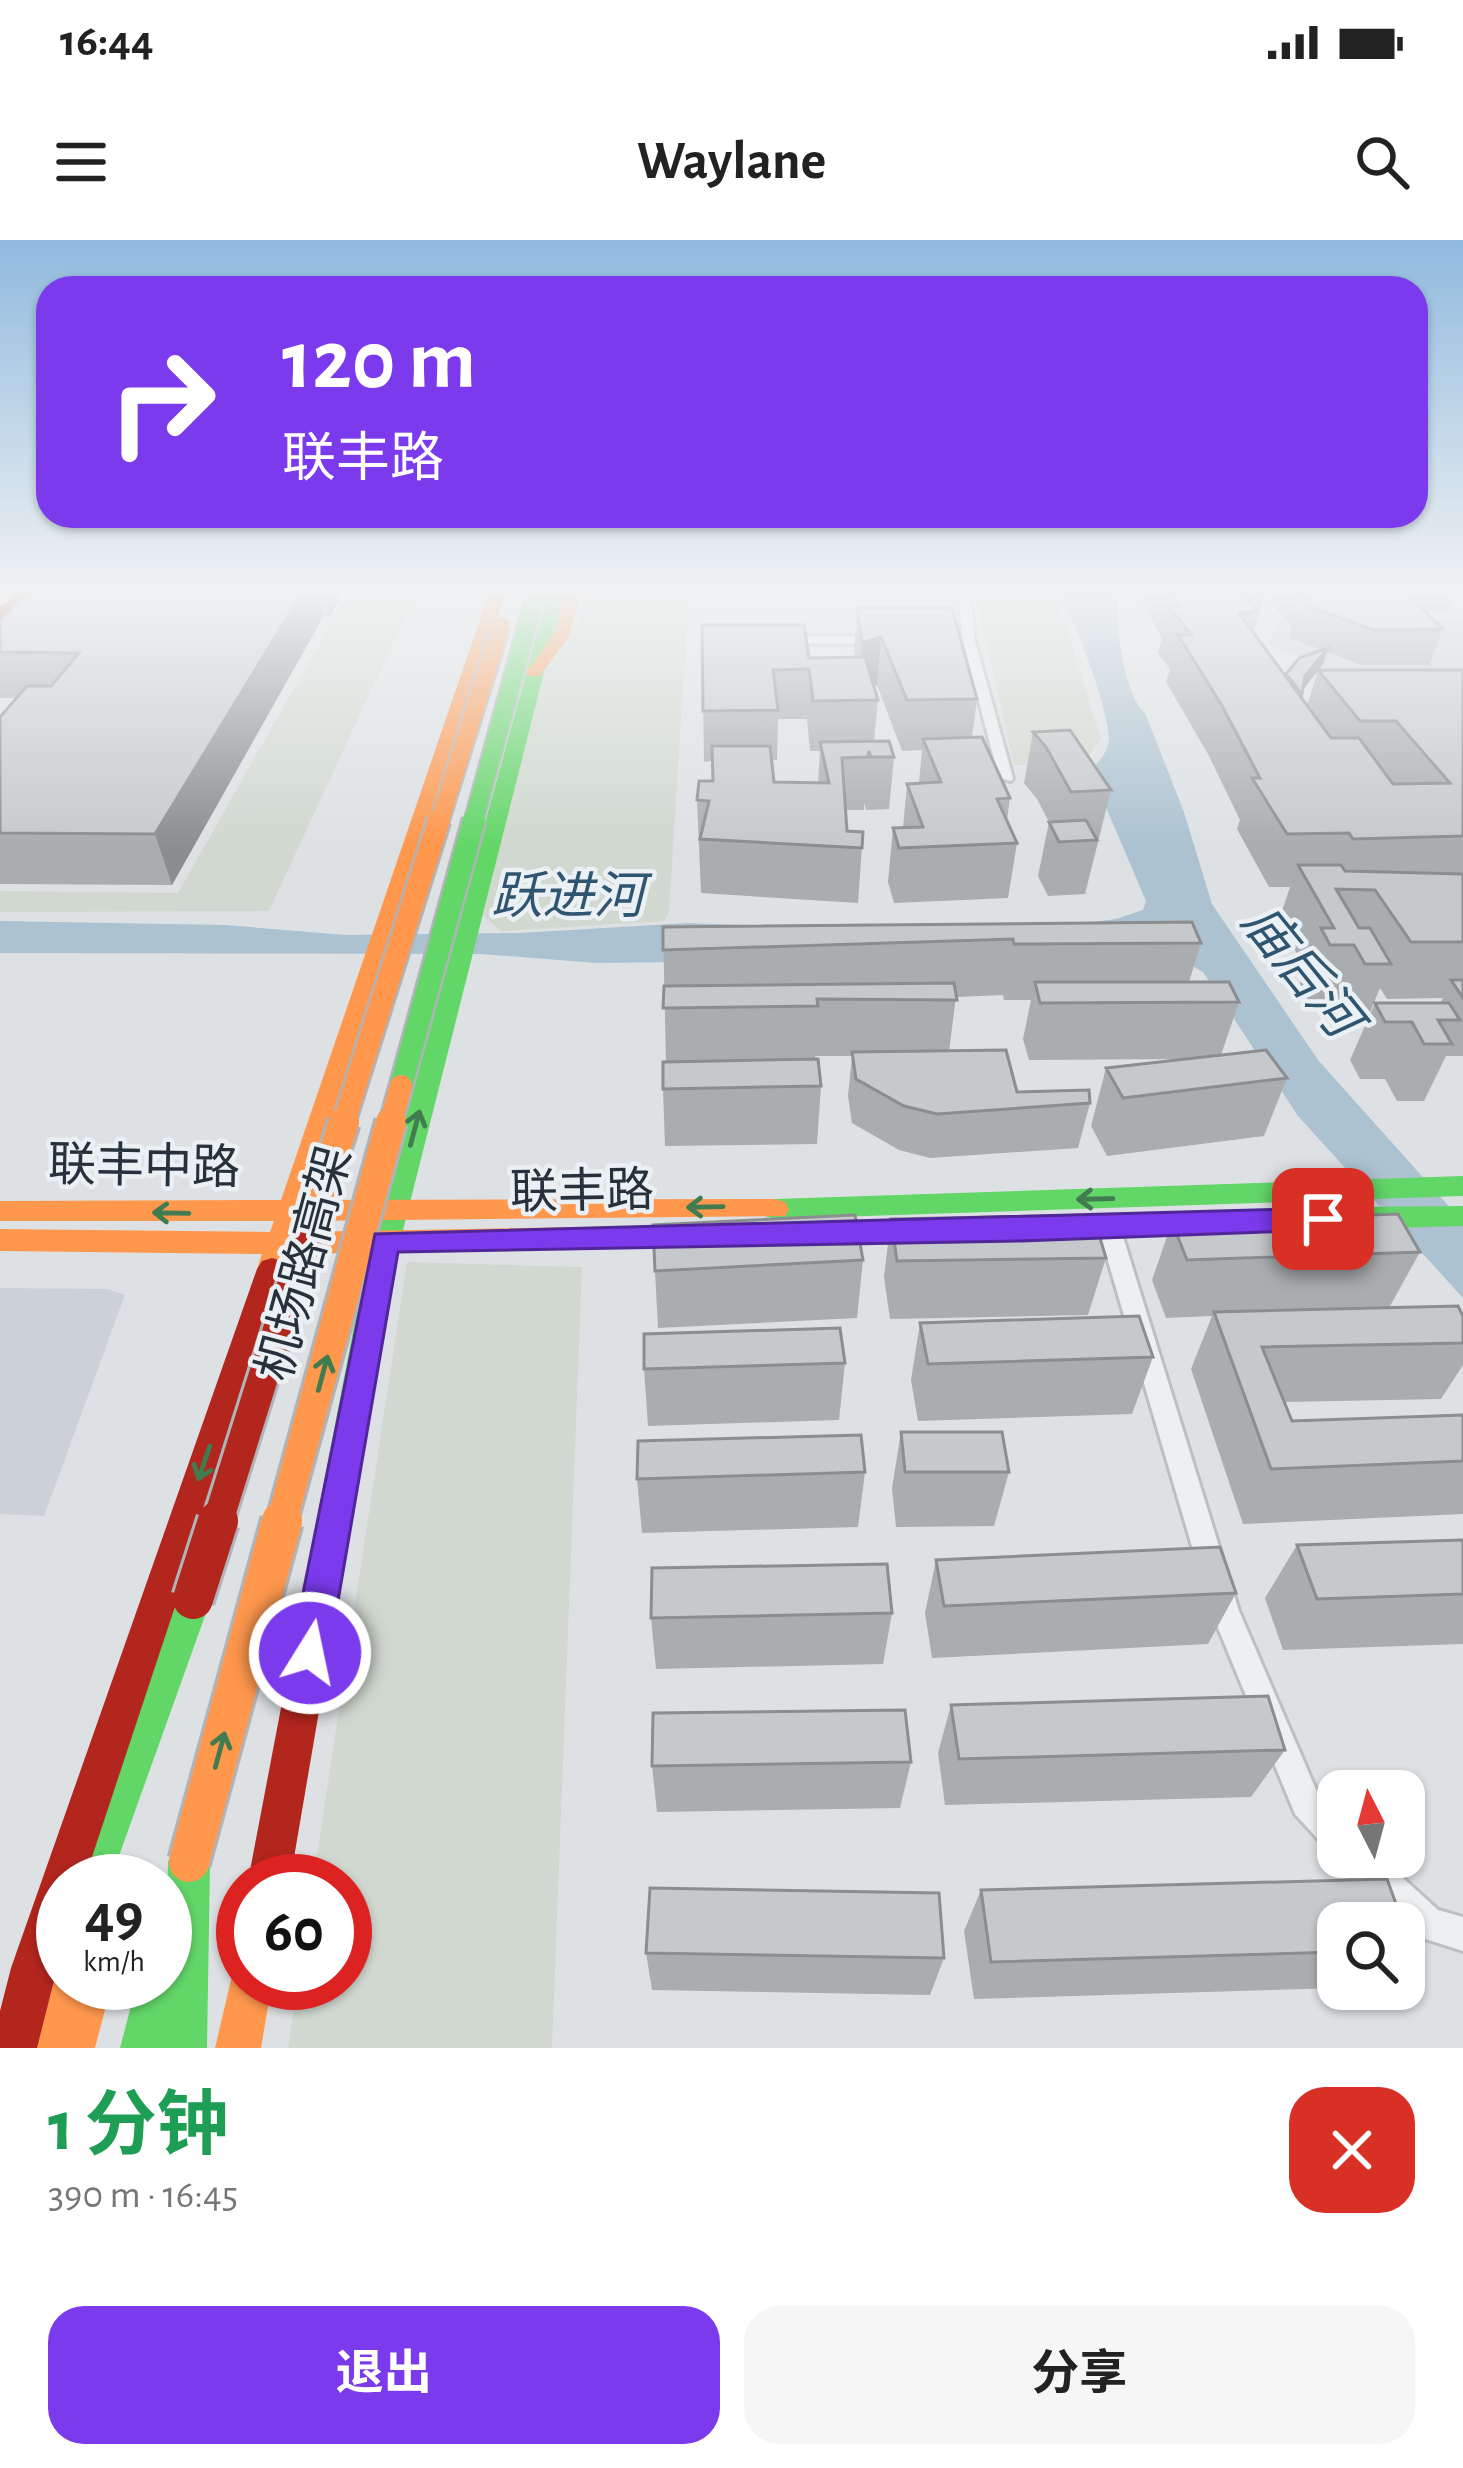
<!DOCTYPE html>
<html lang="zh">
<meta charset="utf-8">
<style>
:root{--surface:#fff;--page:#f6f6f6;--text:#222;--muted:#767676;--accent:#7c3aed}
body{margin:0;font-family:"Alegreya Sans","Noto Sans SC",sans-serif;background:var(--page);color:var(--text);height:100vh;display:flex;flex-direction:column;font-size:45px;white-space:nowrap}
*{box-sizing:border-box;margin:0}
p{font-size:39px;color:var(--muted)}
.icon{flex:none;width:66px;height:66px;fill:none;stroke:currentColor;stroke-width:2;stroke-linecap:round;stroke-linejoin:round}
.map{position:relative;height:1808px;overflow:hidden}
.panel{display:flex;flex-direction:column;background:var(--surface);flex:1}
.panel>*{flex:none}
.hud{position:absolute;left:36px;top:36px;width:1392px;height:252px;border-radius:36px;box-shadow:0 3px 9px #0004;background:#7c3aed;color:#fff;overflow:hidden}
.needle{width:78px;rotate:354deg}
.fabs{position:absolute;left:1317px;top:1530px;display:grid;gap:24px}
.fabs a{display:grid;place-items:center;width:108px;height:108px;border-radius:24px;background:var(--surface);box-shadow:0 3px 9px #0004;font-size:60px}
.speed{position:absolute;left:36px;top:1614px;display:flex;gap:24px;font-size:60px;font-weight:700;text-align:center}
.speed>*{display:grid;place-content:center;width:156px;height:156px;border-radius:50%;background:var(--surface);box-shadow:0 3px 9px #0004;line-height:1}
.speed small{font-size:30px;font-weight:400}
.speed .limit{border:18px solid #d22;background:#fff;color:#111}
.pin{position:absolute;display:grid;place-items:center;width:102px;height:102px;color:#fff;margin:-51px;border-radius:24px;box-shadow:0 6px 18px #0006}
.me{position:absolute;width:132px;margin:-66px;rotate:10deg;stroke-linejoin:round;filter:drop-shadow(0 0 9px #0008)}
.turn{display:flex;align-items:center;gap:42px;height:252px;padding:0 48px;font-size:54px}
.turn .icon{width:156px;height:156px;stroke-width:2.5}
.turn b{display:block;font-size:84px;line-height:102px}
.round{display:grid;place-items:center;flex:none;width:126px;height:126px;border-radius:36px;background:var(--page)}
.summary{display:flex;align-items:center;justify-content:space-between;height:204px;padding:0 48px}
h1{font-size:72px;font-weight:700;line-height:90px;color:#1e9e55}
.cta{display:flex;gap:24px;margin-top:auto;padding:24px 48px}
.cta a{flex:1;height:138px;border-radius:36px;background:var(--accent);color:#fff;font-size:48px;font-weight:700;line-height:138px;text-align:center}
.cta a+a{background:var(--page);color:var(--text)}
.status{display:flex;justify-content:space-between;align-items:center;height:84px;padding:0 60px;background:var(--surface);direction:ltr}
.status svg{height:33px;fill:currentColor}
header{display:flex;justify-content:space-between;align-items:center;height:156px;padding:0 48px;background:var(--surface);font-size:54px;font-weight:700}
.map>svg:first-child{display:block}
.built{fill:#ccd1d7}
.green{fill:#d0d8cf}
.water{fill:#acc2d0}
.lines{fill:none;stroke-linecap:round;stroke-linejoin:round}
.street-casing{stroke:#bdbfc2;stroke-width:6}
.street{fill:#edeff1;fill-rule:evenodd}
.fast{fill:#63d668;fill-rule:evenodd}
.slow{fill:#ff974d;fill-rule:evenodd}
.jam{fill:#b3261e;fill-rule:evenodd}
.fast-bridge-far1-casing{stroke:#b0b4b9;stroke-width:22;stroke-linecap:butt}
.fast-bridge-casing{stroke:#b0b4b9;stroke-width:27;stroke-linecap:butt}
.slow-bridge-far3-casing{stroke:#b0b4b9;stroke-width:22;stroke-linecap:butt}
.slow-bridge-far2-casing{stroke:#b0b4b9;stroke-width:27;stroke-linecap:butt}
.slow-bridge-far1-casing{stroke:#b0b4b9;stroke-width:36;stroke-linecap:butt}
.slow-bridge-casing{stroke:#b0b4b9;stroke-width:46;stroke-linecap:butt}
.jam-bridge-far1-casing{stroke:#b0b4b9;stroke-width:36;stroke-linecap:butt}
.jam-bridge-casing{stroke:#b0b4b9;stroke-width:46;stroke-linecap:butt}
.fast-bridge-far1{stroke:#63d668;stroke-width:18}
.fast-bridge{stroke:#63d668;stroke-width:22}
.slow-bridge-far3{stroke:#ff974d;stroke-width:18}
.slow-bridge-far2{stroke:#ff974d;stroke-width:22}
.slow-bridge-far1{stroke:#ff974d;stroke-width:30}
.slow-bridge{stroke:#ff974d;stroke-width:40}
.jam-bridge-far1{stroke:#b3261e;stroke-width:30}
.jam-bridge{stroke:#b3261e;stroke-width:40}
.wall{fill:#aaadaf;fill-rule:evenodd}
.shaded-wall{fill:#8b8d8f}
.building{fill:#c6c9cc;stroke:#8b8d8f;stroke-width:3}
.oneway{stroke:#417b50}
.route{fill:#7c3aed;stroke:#51269a;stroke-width:3}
.labels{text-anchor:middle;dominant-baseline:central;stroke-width:9;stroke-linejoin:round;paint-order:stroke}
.street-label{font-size:48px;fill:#26313c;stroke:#ebf0f4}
.water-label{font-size:51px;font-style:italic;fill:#305570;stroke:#ebf0f4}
</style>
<div class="status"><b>16:44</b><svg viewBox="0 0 49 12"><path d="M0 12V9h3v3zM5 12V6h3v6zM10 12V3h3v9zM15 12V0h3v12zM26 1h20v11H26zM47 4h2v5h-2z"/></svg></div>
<header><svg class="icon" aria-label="menu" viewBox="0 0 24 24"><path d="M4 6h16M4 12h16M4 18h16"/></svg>Waylane<svg class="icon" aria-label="search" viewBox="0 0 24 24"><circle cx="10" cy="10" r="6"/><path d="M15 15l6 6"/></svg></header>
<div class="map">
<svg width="1463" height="1808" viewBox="0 0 1463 1808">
<rect width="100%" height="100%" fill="#dee1e4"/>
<path class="built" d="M1294 376 1463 380V450L1325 428 1268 405 1281 378Z
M0 1048 107 1049 125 1055 44 1276 0 1274Z"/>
<path class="green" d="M348 353H416L269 671 0 672V651L178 653Z
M592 353H689L669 672 664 681 501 691 483 675 541 437 583 375Z
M975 353H1052L1057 358 1101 499 1082 524 1014 525Z
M407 1022 582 1027 552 1808H288L298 1743H345V1641H313Z"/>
<path class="water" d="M1058 353H1118C1115 382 1123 454 1145 473L1184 572 1212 664 1318 820 1463 982V1058L1298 876 1203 732 1194 727 931 719 596 723 481 714 0 713V681L225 685 345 695 520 693 688 683 842 689 1057 687 1116 679 1143 670 1146 661 1090 530C1099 522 1109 511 1109 498 1109 470 1074 376 1058 353Z"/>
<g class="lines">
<g class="street-casing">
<path id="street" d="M958 353H970L975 401 1013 538 1011 541 999 538 963 401Z
M778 396H879L885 400 879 404 774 403V397Z
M1109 979 1117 981 1120 987 1239 1371 1317 1552 1338 1574V1614L1327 1609 1295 1574 1211 1371 1098 987 1101 981Z
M1340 1617H1380L1438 1670 1463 1677V1711L1416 1696 1344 1629Z"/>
</g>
<use href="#street" class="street"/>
<path class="fast" d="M548 353H564L400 1002 359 1237 354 1248 342 1252 330 1248 325 1237 370 1002Z
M1463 936V956L775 979 765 976 761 969 765 962 775 959Z
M1463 966V986L1357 989 1347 985 1343 978 1347 971 1357 967Z
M933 981 943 984 947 992 943 1000 933 1003 817 1005 807 1002 803 994 807 986 817 983Z
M193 1342 206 1347 211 1359 110 1641H68L175 1359 180 1347Z
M189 1601 204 1607 210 1622 207 1808H120L137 1743H165L168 1622 174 1607Z"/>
<path class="slow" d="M489 353H505L309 960 775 959 785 962 789 969 785 976 302 981 299 992 700 985 710 988 714 996 710 1004 700 1007 292 1014 282 1037H262L257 1029 262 1014 0 1011V989L270 992 274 981H0V961L281 960Z
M564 353H580L570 395 540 436H528L526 432 554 394Z
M1215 971 1225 975 1229 982 1225 989 1215 993 1051 1000 1041 997 1037 989 1041 981 1051 978Z
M63 1688V1743H112L95 1808H3L47 1694Z
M243 1723V1743H272L261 1808H215L234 1727Z"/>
<path class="jam" d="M17 353H34L0 380V367Z
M272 1018 282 1021 287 1029 84 1641H63V1705L37 1808H0V1771L11 1728 257 1029 262 1021Z
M342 1222 354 1226 359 1237 290 1641H248L325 1237 330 1226Z"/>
<g class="fast-bridge-far1-casing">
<path id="fast-bridge-far1" d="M473 583 536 353"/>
</g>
<g class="fast-bridge-casing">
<path id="fast-bridge" d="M401 846 474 580"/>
</g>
<g class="slow-bridge-far3-casing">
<path id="slow-bridge-far3" d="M439 583 501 386"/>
</g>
<g class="slow-bridge-far2-casing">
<path id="slow-bridge-far2" d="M343 885 439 580
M390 885 401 846"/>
</g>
<g class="slow-bridge-far1-casing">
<path id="slow-bridge-far1" d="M311 985 344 882
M281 1284 391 882"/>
</g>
<g class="slow-bridge-casing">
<path id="slow-bridge" d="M189 1622 282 1281"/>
</g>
<g class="jam-bridge-far1-casing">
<path id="jam-bridge-far1" d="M217 1284 311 985"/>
</g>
<g class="jam-bridge-casing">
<path id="jam-bridge" d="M193 1359 218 1281"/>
</g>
<use href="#fast-bridge-far1" class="fast-bridge-far1"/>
<use href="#fast-bridge" class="fast-bridge"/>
<use href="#slow-bridge-far3" class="slow-bridge-far3"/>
<use href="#slow-bridge-far2" class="slow-bridge-far2"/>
<use href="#slow-bridge-far1" class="slow-bridge-far1"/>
<use href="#slow-bridge" class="slow-bridge"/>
<use href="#jam-bridge-far1" class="jam-bridge-far1"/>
<use href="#jam-bridge" class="jam-bridge"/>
</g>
<path class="wall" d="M28 353H342L330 377H323L172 645 0 644V477L16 458H0V381Z
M1137 353H1455L1448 372 1424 371 1443 389 1429 425H1362L1327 412 1323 424 1318 430H1463V816H1446L1424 861H1397L1385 839H1360L1350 820 1375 763H1440L1443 758 1387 759 1380 748 1367 780H1342L1332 761H1308L1300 744 1305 729 1279 680 1290 647H1269L1237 589 1240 580 1208 514 1166 442 1170 429 1158 413 1162 398ZM1264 356 1292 386 1289 398 1322 410 1285 436 1254 392ZM1318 431 1307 465 1301 457 1303 450Z
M857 368 977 459 972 497 1010 558 1007 580 1017 603 1008 658 894 663 888 642 893 588H903L907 544 919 543 922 510 902 511 877 445 874 446 878 460 874 501 894 517 889 569 866 570 864 563V570H846L847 591 863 592 858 663 701 653 697 560 713 541 712 521 704 522 702 385 809 418 854 417ZM778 479H807L810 511H820L818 543 774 542 772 520H777Z
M1033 492 1111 550 1085 654 1048 656 1038 636 1049 582 1037 559 1024 543Z
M663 687 1201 703 1189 742 1239 762 1221 815 1287 838 1264 896 1107 916 1091 886 1106 828 1184 819 1029 820 1023 799 1031 760H1004L1003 755 956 757 949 811 1017 852 1090 863 1078 908 930 918 899 910 852 883 848 856 852 816H815L821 846 817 904 665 906 663 849 666 822Z
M891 979 1106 1018 1088 1075 890 1079 884 1037Z
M1172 982 1420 1012 1389 1068 1463 1076V1125L1441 1159 1285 1162 1292 1181 1463 1175V1274L1243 1284 1191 1129 1212 1076 1166 1078 1152 1040Z
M863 1020 857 1078 658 1088 655 1031Z
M920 1083 1153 1117 1132 1174 918 1181 911 1140Z
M845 1123 839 1180 648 1186 644 1129Z
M901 1192 1009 1232 994 1286 896 1287 892 1248Z
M865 1232 858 1287 642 1293 637 1239Z
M1463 1300V1404L1283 1410 1265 1358 1297 1305Z
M936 1320 1236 1353 1208 1404 932 1418 925 1373Z
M892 1373 883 1424 656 1429 651 1378Z
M951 1465 1285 1510 1251 1557 945 1565 938 1513Z
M911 1522 900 1568 657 1572 652 1526Z
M981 1650 1338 1683V1748L974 1759 964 1691Z
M646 1713 944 1718 930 1755 652 1750Z"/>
<path class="shaded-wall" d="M302 353H317L323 377 172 645 155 594Z
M325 353H342L330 377Z
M881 397 877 445 858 452 862 403Z
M1328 408 1323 424 1300 453 1305 436Z"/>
<path class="building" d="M28 353H302L155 594 0 593V477L27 446H51L79 413 0 412V381Z
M1172 353H1241L1258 372 1239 373 1331 498H1359L1393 544 1450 543 1396 481H1360L1318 430H1463V596L1353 599 1349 593 1287 594 1252 538H1260L1221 464 1178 395H1191L1169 366H1180Z
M1303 353H1405L1443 389 1374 390 1299 363 1310 359Z
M857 368H952L977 459 907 460 881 397 862 403Z
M702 385H804L809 418 865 417 878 460 813 461 809 429 773 430 778 470 703 471Z
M1328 408 1305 436 1302 454 1286 434 1299 418Z
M1070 490 1111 550 1071 552 1046 507 1033 492Z
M982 497 1010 558 997 559 1017 603 899 608 893 588 923 587 907 544 941 542 923 499Z
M889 501 894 517H871L869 511 868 517 842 518 847 591 863 592 862 608 700 599 709 561 697 560 699 541H713L712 506H770L774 542 829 543 820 502Z
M1086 580 1097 600 1059 602 1049 582Z
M1298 625H1341L1345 631 1463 634V702H1411L1375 650 1336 649 1359 688H1370L1391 724H1365L1354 705H1330L1321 688H1334Z
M1192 682 1201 703 1014 704 1013 699 663 710V687Z
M1451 740H1463V758Z
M1035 742H1229L1239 762 1040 763Z
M954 743 957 760 817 759 818 766 663 768 664 746Z
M1375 763H1449L1460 780H1438L1452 804H1424L1412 782H1385Z
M1006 810 1017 852 1089 850 1090 863 937 874 904 866 856 839 852 812Z
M1266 810 1287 838 1123 858 1106 828Z
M818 819 821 846 663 849V822Z
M1398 974 1420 1012 1187 1020 1172 982Z
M855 975 863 1020 655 1031 653 985Z
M1093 975 1106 1018 897 1021 891 979Z
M1458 1066 1463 1076V1103L1262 1107 1292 1181 1463 1175V1221L1271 1229 1214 1072Z
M1139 1076 1153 1117 928 1124 920 1083Z
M840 1088 845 1123 644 1129V1094Z
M901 1192H1002L1009 1232H905Z
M861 1195 865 1232 637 1239 638 1201Z
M1463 1300V1354L1317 1359 1297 1305Z
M1220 1307 1236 1353 944 1366 936 1320Z
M887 1324 892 1373 651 1378 652 1328Z
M1268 1456 1285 1510 959 1519 951 1465Z
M905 1470 911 1522 652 1526 653 1473Z
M1387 1639 1403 1683H1338V1712L991 1722 981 1650Z
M650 1648 939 1653 944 1718 646 1713Z
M1404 1687 1412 1710H1404Z"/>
<defs><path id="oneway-shaft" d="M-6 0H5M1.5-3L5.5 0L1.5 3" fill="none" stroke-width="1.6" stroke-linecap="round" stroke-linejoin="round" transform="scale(3)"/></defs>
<g class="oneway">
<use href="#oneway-shaft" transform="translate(415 888) rotate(-75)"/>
<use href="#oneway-shaft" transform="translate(1095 959) rotate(179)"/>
<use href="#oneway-shaft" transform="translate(705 967) rotate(179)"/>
<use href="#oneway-shaft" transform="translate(171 973) rotate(-179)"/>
<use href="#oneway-shaft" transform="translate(323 1133) rotate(-75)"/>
<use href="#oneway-shaft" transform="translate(204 1223) rotate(109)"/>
<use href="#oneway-shaft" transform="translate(220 1510) rotate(-75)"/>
</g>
<linearGradient id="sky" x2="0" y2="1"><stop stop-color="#90bade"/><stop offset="0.58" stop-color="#f0f2f3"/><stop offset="1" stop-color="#f0f2f3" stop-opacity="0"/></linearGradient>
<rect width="1463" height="606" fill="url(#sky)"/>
<path class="route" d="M1323 968 1338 979 1323 990 1021 1001 398 1012 329 1413 324 1426 310 1431 297 1426 291 1413 375 994Z"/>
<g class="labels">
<g class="street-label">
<text transform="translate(144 928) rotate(1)">联丰中路</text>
<text transform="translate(582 953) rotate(-1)">联丰路</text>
<text transform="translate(306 1024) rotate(-75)">机场路高架</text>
</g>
<g class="water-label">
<text x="568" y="657">跃进河</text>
<text transform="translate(1300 731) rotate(51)">庙后河</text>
</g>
</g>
</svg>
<div class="fabs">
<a><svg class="needle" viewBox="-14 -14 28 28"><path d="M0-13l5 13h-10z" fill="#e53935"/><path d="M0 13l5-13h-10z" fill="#767676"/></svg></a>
<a><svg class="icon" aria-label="search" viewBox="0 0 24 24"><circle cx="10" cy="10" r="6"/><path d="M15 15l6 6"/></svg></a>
</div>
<div class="speed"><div>49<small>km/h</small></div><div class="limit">60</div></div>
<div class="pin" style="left:1323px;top:979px;background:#d93025"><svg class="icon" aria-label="arrive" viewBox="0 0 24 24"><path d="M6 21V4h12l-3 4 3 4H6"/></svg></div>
<svg class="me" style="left:310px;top:1413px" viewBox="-20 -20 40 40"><circle r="17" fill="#7c3aed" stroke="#fff" stroke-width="3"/><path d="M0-11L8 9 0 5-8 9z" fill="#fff"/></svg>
<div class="hud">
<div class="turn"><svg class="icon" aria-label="right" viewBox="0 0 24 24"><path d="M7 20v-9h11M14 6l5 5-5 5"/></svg><div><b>120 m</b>联丰路</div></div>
</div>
</div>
<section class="panel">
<div class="summary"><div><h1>1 分钟</h1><p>390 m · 16:45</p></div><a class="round" style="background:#d93025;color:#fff"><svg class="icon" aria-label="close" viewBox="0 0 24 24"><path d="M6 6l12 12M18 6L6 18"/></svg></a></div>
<div class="cta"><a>退出</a><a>分享</a></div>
</section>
